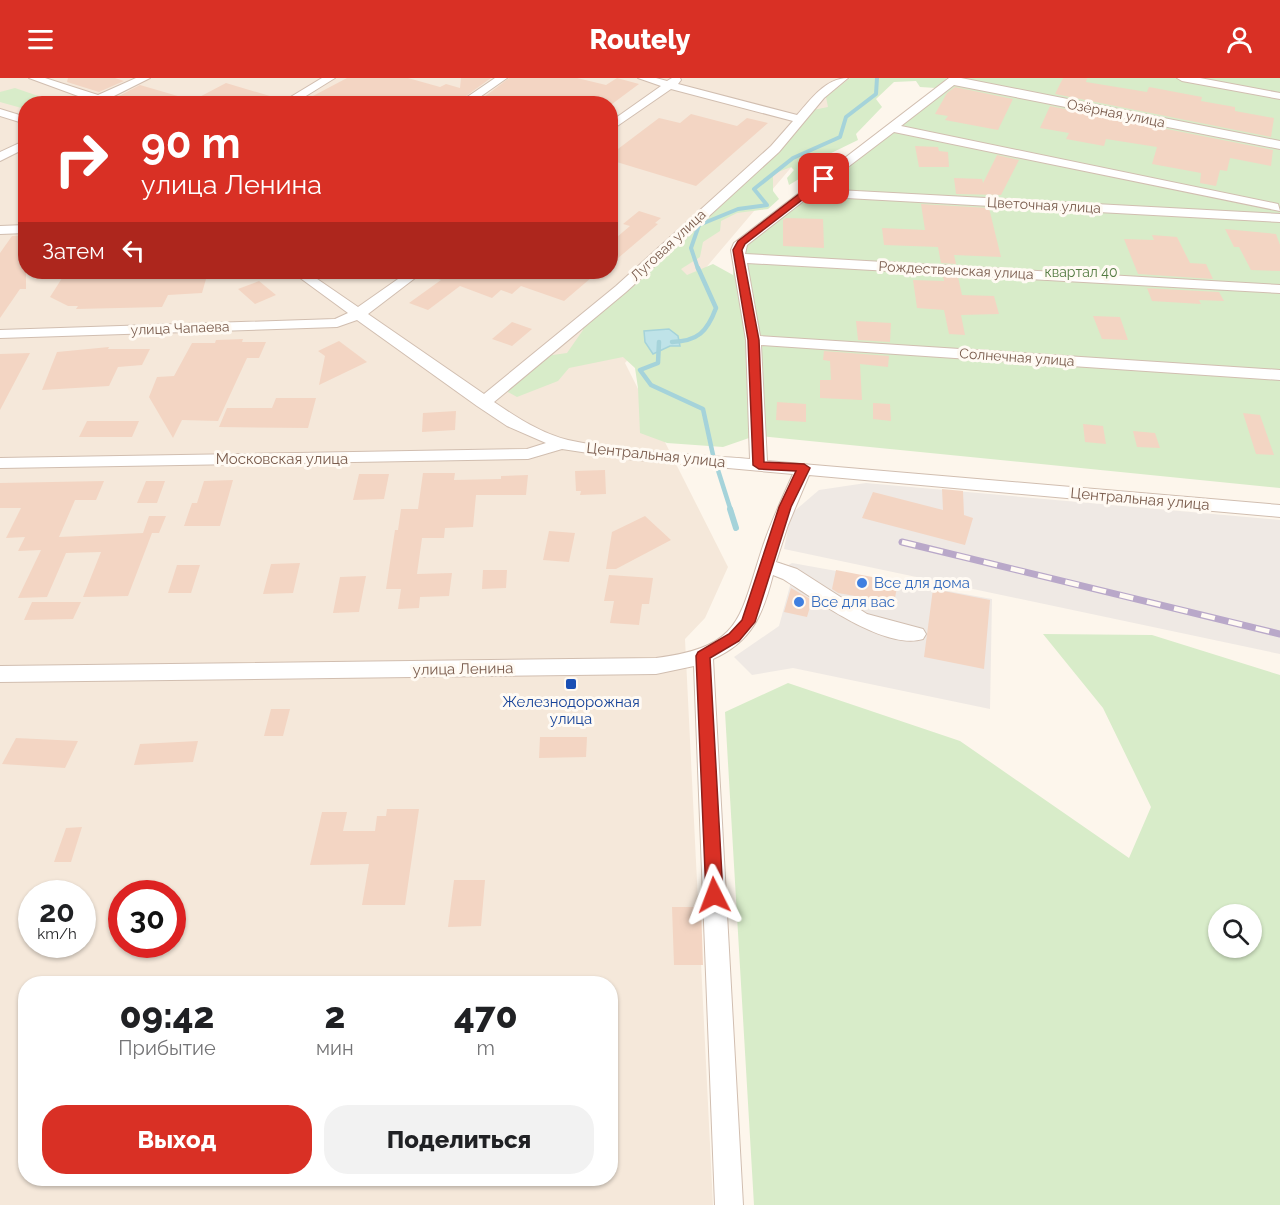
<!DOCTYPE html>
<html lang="ru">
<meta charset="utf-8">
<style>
:root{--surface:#fff;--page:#f2f2f2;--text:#202124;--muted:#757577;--accent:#d93025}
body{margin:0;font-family:Raleway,sans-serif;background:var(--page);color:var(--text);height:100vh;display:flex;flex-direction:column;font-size:22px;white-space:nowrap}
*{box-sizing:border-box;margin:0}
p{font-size:20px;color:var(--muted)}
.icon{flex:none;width:33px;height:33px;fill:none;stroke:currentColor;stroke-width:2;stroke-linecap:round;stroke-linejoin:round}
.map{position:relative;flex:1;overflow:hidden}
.side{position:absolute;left:18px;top:898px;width:600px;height:210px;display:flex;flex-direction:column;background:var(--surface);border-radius:24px;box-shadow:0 2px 4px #0004}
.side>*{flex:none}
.guide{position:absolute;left:18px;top:18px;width:600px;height:183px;border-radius:24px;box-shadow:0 2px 4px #0004;background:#d93025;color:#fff;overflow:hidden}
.fabs{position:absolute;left:1208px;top:826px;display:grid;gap:12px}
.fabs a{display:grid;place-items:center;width:54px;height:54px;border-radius:50%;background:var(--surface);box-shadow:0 2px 4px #0004;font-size:30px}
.speed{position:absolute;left:18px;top:802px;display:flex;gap:12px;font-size:30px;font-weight:700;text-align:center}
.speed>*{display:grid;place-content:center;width:78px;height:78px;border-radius:50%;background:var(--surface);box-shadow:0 2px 4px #0004;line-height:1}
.speed small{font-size:15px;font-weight:400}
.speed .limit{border:9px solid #d22;background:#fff;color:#111}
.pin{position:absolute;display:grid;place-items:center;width:51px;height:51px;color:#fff;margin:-26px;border-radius:12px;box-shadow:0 3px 9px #0006}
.me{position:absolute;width:66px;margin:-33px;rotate:357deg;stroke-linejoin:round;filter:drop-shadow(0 0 4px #0008)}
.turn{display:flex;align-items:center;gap:21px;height:126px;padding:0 24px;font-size:27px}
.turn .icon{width:78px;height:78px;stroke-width:2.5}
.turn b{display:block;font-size:42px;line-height:51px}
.then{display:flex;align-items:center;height:57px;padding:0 24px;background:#0003;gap:12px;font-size:22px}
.eta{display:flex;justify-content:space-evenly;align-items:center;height:102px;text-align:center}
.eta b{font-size:36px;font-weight:800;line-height:42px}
.button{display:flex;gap:12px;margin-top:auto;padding:12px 24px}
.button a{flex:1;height:69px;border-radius:24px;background:var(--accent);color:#fff;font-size:24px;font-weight:800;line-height:69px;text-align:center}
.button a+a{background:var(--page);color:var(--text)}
header{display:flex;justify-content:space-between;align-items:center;height:78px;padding:0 24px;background:var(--accent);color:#fff;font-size:27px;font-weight:800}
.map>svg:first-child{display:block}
.residential{fill:#f5e8da;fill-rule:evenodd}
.industrial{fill:#efe9e4}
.green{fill:#d8ecc9;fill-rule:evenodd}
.water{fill:#bfe3e8;stroke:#a5d3da;stroke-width:1.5}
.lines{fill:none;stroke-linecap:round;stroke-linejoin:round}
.stream-far2{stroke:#a5d3da;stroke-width:4}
.stream-far1{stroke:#a5d3da;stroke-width:4.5}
.stream{stroke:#a5d3da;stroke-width:6}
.building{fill:#f3d5c3}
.minor-casing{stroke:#d1beb0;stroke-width:2}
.minor{fill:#fff;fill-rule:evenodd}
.rail-casing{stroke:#b9a8c9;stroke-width:7}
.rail{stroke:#fffaf3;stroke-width:4.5;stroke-dasharray:14;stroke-linecap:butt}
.route{fill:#d93025;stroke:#8d1f18;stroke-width:1.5}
.shop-dot{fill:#3f7fe0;stroke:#fffaf3;stroke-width:2}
.transit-dot{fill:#1a4fb4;stroke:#fffaf3;stroke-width:2}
.labels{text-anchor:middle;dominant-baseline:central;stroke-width:6;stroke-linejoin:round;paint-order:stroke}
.far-street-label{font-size:14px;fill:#7a5c4d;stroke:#fffaf3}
.far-park-label{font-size:14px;fill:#537a41;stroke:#fffaf3}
.street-label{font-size:15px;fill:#7a5c4d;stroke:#fffaf3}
.shop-label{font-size:15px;fill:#366cbe;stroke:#fffaf3;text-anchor:start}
.transit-label{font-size:15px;fill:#164399;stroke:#fffaf3}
</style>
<header><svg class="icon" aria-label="menu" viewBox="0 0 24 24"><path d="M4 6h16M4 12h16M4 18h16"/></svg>Routely<svg class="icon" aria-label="person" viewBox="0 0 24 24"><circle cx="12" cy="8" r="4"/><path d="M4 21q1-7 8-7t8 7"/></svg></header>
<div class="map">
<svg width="1280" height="1127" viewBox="0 0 1280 1127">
<rect width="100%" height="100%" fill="#fdf6ec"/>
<path class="residential" d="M0 0H867L625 285 728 489 705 540 685 561 713 1127H0ZM26 26H610V194H26ZM32 816H82V867H32ZM122 816H172V867H122ZM26 906H610V1101H26Z"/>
<path class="industrial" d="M866 405 1280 442V576L784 471 791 436 819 412Z
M792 485 992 521 990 631 793 590 752 597 734 579 779 548 791 504 778 493Z"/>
<path class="green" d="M850 0H947L941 7 950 0H1280V410L750 357 749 360 723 369 667 365 640 355 638 310 635 290 623 279 569 290 558 303 517 319 495 307 531 280 567 275 583 252V236L643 184 677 164 693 138 734 112 770 69 808 33 828 29 826 19ZM916 3 920 9 936 10 840 86 733 165V197L713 186 687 197 681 191 700 179 703 164 720 153 721 143 737 135 768 131 779 121 773 113V96L791 89 794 92 787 100 789 107 804 98 811 89 810 78 823 79 858 62 856 56 882 29 876 21 894 4Z
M15 10 44 20V23L38 25 26 26 25 31 0 24V14Z
M1043 556 1152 557 1280 597V1127H754L725 634 788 605 960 663 1129 780 1151 729 1103 630ZM1218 837H1251V870H1218Z"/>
<path class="water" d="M669 251 678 258 680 268H670L653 276 645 264 644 253Z"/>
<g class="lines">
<path class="stream-far2" d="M698 191 691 170 699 147 738 131 767 127 754 111 793 80 840 59 846 39 876 16 877 0"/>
<path class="stream-far1" d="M659 264 658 285 640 292 651 307 703 331 713 377
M672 264C698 263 707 254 716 230L698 190
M717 389 731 433"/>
<path class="stream" d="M730 431 736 450"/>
</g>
<path class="building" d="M68 0H115L124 3 99 14 67 4Z
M347 0H408L440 9 446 6 460 10 461 0H491L455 26H334L311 19Z
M509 0H577L606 7 617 0 639 6 612 26H475Z
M1063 0H1087L1086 4 1147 14 1149 9 1202 19 1201 23 1235 29V33L1274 40 1271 59 1055 16Z
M226 5 280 21V23L277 26H140L117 19 140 7 188 21V25Z
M955 9 1013 21 998 52 945 42 948 38 935 36 947 15Z
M1050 28 1273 72 1271 88 1230 80 1227 93 1220 92 1216 108 1200 105 1201 95 1152 86 1157 69 1106 61 1104 68 1066 61 1069 55 1040 50Z
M691 36 737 48 747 40 768 45 696 108 610 82V77L659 40 680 45Z
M915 68 938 69 939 73 948 74 949 89H919Z
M997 77 1019 82 1001 117 956 116 954 100 982 101 983 105Z
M921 126 989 130 1001 179 954 177 956 186 941 185 938 169 884 167 882 150 925 152Z
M639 133 661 140 655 145 658 146 610 187V165L630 148 623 146Z
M786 140 823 141 824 170 783 168V142Z
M1225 151 1276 156 1280 167V193L1251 192 1239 169H1234Z
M26 157V211H20L0 240V175L12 158Z
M1152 157 1177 159 1190 185 1206 186 1213 201 1138 196 1124 161 1154 162Z
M74 194H93L91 197 208 194 202 215 168 217 162 229 76 231 78 228H68L50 219 64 197H71Z
M425 194H598L564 223 521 208 512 216 501 212 492 220 460 208 428 232 409 225 441 202 425 196Z
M943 198 958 199 962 217 994 218 999 236 961 237 965 257 949 256 944 232 917 230 913 202 944 203Z
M259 203 276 217 255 226 238 211Z
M1143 210 1219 214 1224 223 1199 222 1201 226 1152 223 1147 210Z
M1093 238 1120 239 1128 262 1102 261Z
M856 243 891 245 890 264 858 262Z
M512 244 532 251 512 268 492 261Z
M243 261 242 264H266L259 280H247L218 343 182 342 173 360 149 319 157 299 174 298 192 265H215L216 262Z
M339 263 367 284 319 307 325 278 318 273Z
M109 269 108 271H150L142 287 118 289 109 308 42 312 57 274Z
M824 273 889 278 888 289 860 286 862 322 820 320V302H831L830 283 823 282Z
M30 275 0 332V276Z
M276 320H316L308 350 219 349 227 330H272Z
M777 324 806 326V344L776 342Z
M873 325 890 326 891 343 873 341Z
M456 333 455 352 422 354 423 335Z
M1243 335 1260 337 1274 377 1256 376Z
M87 343H139L132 359H79Z
M1083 346 1103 348 1106 366 1085 364Z
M1133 353 1155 355 1160 370 1137 369Z
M605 392 606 416 580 417 581 413H576L575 393Z
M423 395H455L454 402 501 401V398L528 397 526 417H476L473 449 445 450 444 460H422L417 496 452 495 449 518 420 519 419 530 398 531 401 511H386L395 452H398L401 431H418Z
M359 396H389L384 421 353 422Z
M233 402 220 448H184L192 425H197L204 403Z
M104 403 96 422H75L59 459 143 455 149 438H166L159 455H152L128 518 83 519 101 474 66 475 47 519 18 520 41 472 18 473 25 459 6 460 21 430H0V405Z
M146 403H165L157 425H137Z
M942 411 963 413 964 437 973 440 965 467 862 440 873 414 943 432Z
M645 438 671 462 616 491H606L612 454Z
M549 453 575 455 569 484 543 482Z
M300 485 293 515 263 516 271 486Z
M177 487H200L191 515H168Z
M483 492H507L506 510 482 511Z
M836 492 898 504 894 525 838 515 832 511Z
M609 497 653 500 649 526H642L639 547 610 545 614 523H604Z
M366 498 359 534 333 535 340 499Z
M791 510 812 522 807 539 784 534Z
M933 511 990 522 984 591 924 579Z
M32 524H81L73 541 24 542Z
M271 631H290L283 658H264Z
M540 659H587L586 679 539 680Z
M16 660 78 663 65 690 2 686Z
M198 663 193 684 134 687 140 666Z
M387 731H419L405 827H362L369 786 310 787 322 734H347L343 753H375L377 738H386Z
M82 749 71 784H54L66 750Z
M454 802H485L481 848 448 849Z
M672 829H701L703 887H674Z"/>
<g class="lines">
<g class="minor-casing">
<path id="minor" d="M29 0H45L98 17 136 0H150L98 26H83L89 22Z
M322 0H335L293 26H279Z
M495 0H507L470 26H457Z
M638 0H656L667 3 672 0H680L681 2 678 6 797 37C811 21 826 0 848 0L824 20 779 74 626 214 494 324C516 339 542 356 568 362 627 375 690 376 750 381L746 262 731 172 734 165 949 0H961L1280 63V71L954 7 901 48 1278 126 1280 133 894 54 819 111 1280 136V144L810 118 747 167 745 176 1280 207V215L747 185 760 258 1280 292V302L761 267 767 383 1280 427V439L809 397 788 447 776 484 797 491 867 536 923 551 926 556 923 561C885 573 815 521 783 501L773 497C763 536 752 564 713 581L743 1127H715L694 588 656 596 0 604V588L656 580C743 569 739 540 763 468 771 444 782 420 793 396L628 381 562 371 528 381 0 390V380L527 371 546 365 507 348 477 328 357 242 337 249 0 260V252L335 241 348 235 292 194H307L358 229 408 194H423L368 236 484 316 616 208 771 68 793 43 671 11 610 53V44L661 8Z
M1177 0H1200L1280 15V21L1182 3Z
M0 31 26 39V46L0 38Z
M26 62V70L0 83V74Z
M26 147V155L0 156V148Z"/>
</g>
<use href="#minor" class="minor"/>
<g class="rail-casing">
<path id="rail" d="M902 464 1280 556"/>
</g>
<use href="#rail" class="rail"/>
</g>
<path class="route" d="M821 99 829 101 745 166 742 172 759 262 764 384 804 386 810 390 791 429 755 544 739 563 710 580 723 817 720 822 714 824 709 822 706 817 696 578 698 574 729 556 742 542 779 429 796 393 759 391 753 387 748 262 733 172 738 163Z"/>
<g class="shop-dot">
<circle cx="862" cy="505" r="6"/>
<circle cx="799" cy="524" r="6"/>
</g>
<rect class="transit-dot" x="565" y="600" width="12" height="12" rx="3"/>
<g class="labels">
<g class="far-street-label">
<text transform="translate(1116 35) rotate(11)">Озёрная улица</text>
<text transform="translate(1044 127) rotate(3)">Цветочная улица</text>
<text transform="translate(668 167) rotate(-43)">Луговая улица</text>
<text transform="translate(956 192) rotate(3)">Рождественская улица</text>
<text transform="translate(180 250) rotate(-2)">улица Чапаева</text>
<text transform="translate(1017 279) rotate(4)">Солнечная улица</text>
</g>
<g class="far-park-label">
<text x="1081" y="194">квартал 40</text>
</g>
<g class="street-label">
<text transform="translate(656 377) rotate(6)">Центральная улица</text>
<text x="282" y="381">Московская улица</text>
<text transform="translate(1140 421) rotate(5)">Центральная улица</text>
<text transform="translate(463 591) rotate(-1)">улица Ленина</text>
</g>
<g class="shop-label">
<text x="874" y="505">Все для дома</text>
<text x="811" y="524">Все для вас</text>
</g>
<g class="transit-label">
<text x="571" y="624">Железнодорожная<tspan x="571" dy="17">улица</tspan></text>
</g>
</g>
</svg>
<div class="fabs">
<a><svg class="icon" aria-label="search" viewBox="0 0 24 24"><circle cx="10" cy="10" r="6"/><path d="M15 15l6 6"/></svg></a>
</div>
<div class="speed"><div>20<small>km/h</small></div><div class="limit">30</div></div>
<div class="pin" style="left:824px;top:101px;background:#d93025"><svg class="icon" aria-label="arrive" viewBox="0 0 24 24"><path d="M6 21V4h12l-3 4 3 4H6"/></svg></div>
<svg class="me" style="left:714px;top:817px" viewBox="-20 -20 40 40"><path d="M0-17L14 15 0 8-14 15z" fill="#d93025" stroke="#fff" stroke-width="4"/></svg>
<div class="guide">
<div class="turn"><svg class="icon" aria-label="right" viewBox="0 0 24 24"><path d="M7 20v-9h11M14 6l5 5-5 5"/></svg><div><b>90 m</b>улица Ленина</div></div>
<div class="then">Затем<svg class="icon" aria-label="left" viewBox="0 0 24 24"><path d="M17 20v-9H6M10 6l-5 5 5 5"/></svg></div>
</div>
<section class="side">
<div class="eta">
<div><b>09:42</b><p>Прибытие</p></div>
<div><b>2</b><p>мин</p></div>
<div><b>470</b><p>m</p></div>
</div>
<div class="button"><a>Выход</a><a>Поделиться</a></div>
</section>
</div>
